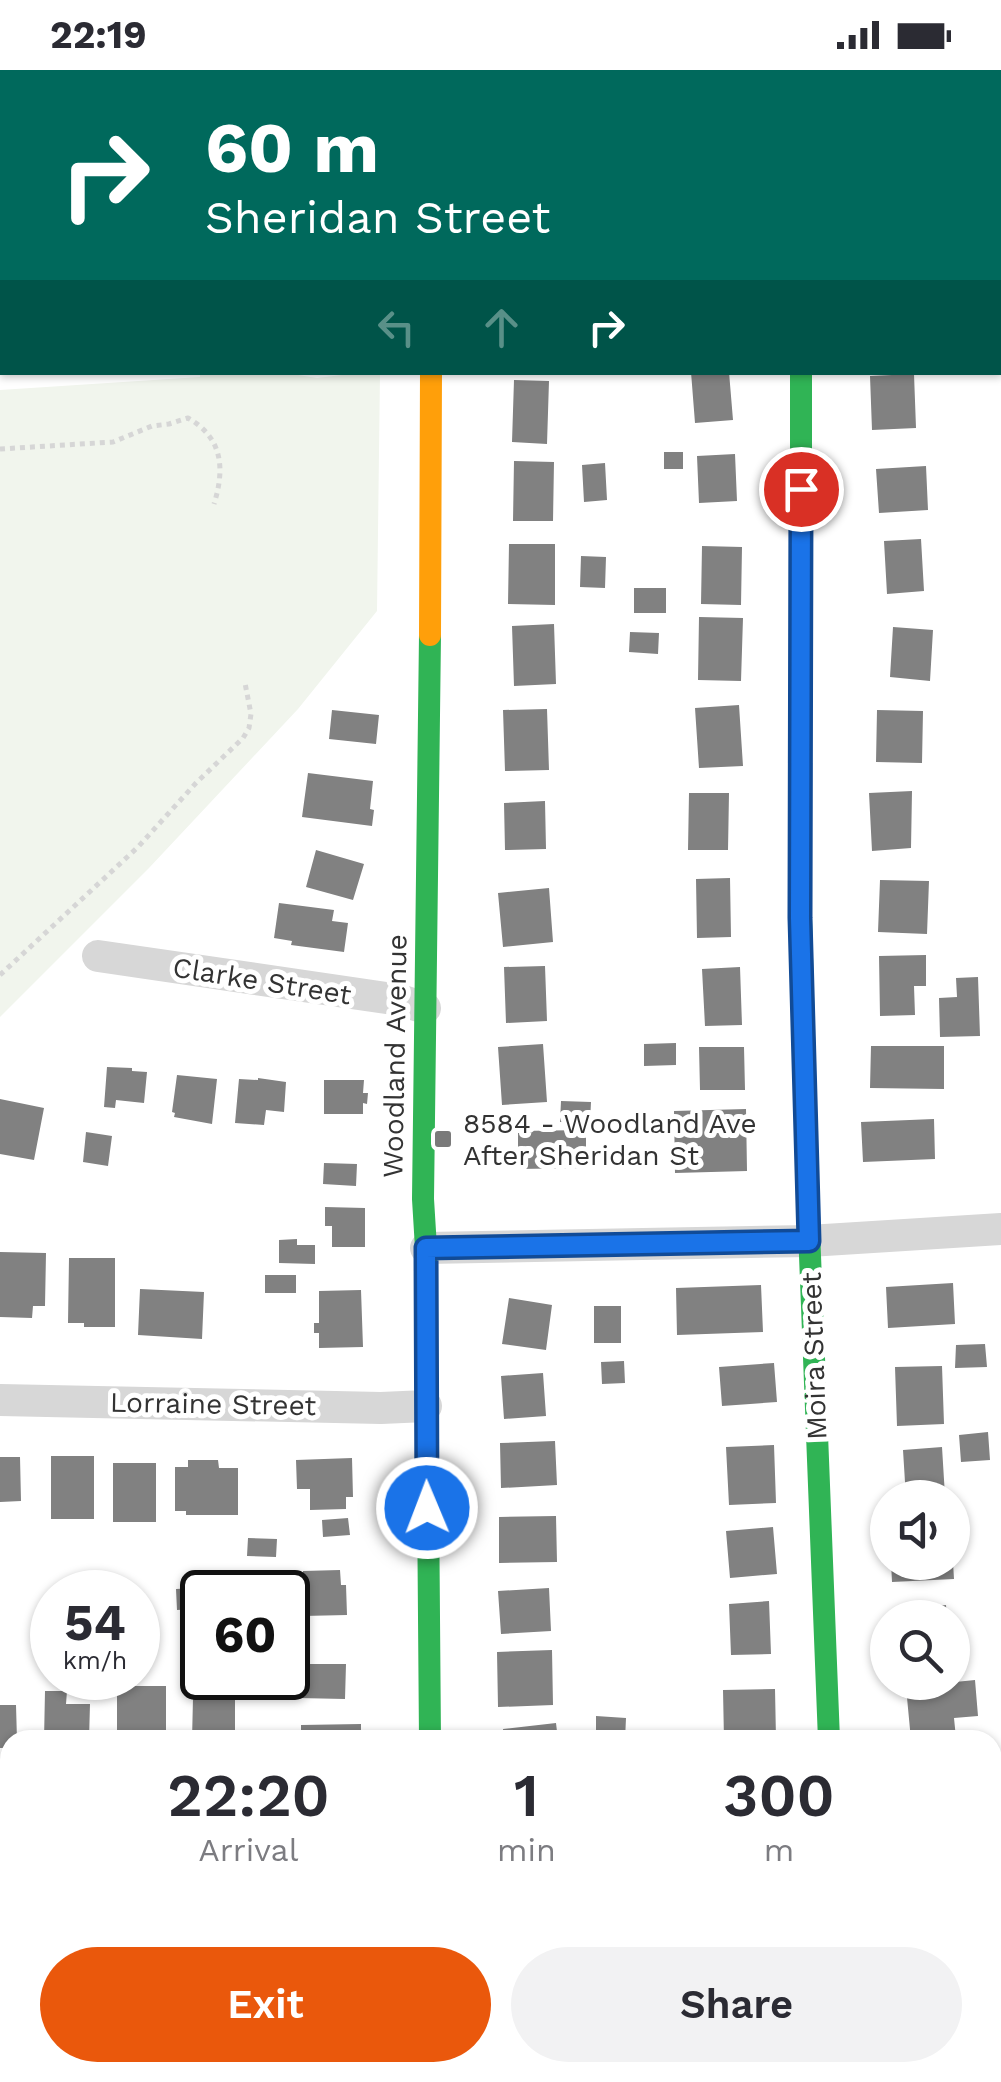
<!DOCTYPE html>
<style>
:root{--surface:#fff;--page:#f2f2f3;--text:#2b2b33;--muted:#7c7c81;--accent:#ea580c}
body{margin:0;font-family:"Work Sans",sans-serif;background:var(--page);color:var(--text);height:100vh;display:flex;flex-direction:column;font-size:38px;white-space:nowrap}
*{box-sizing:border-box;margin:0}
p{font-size:32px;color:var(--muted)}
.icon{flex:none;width:55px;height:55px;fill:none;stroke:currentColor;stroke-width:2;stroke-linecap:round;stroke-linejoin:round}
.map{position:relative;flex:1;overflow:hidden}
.details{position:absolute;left:0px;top:1660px;width:1002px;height:352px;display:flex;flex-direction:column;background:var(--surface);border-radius:30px 30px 0 0;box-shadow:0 2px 8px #0004}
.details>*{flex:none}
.top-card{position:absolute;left:0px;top:0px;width:1002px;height:305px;box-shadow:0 2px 8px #0004;background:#00695c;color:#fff;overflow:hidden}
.fabs{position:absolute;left:870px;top:1410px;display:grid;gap:20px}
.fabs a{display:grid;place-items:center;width:100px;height:100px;border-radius:50%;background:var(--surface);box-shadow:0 2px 8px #0004;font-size:50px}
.speed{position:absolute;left:30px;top:1500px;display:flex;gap:20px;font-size:50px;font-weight:700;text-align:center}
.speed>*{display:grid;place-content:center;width:130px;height:130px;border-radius:50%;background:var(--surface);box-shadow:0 2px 8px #0004;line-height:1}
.speed small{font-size:25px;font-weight:400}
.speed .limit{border:5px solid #111;border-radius:15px;background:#fff;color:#111}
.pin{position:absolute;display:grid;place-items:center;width:85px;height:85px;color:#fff;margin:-42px;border:5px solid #fff;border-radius:50%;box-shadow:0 2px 10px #0007}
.me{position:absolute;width:110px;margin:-55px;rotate:359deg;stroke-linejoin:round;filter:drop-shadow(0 0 8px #0008)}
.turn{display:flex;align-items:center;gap:35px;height:210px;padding:0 40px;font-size:45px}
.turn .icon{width:130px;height:130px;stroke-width:2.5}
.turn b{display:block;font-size:70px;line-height:85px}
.lanes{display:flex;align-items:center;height:95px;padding:0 40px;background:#0003;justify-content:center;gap:50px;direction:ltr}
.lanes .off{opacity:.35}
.eta{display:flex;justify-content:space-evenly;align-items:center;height:170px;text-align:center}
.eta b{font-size:60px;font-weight:600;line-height:70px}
.button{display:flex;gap:20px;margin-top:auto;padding:20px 40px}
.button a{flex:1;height:115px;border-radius:60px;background:var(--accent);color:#fff;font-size:40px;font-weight:600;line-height:115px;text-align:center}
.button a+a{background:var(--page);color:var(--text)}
.status{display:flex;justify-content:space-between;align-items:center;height:70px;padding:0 50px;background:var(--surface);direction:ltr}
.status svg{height:28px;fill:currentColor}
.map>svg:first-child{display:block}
.green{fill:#f1f5ed}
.building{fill:#818181}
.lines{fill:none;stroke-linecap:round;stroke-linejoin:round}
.path{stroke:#d6d6d6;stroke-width:5;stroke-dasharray:5 5;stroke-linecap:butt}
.street{stroke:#d7d7d7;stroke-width:32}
.fast{stroke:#30b455;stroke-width:22}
.slow{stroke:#ff9f0a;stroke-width:22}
.route-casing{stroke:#114b97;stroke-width:25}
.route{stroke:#1a73e8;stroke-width:18}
.poi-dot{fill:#7a7a7a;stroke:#fff;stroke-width:4}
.labels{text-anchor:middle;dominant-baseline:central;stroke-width:10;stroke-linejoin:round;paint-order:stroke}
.street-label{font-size:28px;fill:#333;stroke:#fff}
.poi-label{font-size:28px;fill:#333;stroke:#fff;text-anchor:start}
</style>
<div class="status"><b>22:19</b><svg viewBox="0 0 49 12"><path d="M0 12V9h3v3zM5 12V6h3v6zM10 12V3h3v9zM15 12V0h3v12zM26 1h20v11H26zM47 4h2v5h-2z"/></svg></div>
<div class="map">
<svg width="1001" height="2012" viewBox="0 0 1001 2012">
<rect width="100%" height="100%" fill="#fff"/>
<path class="green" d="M200 303 279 302 317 308 359 303H380L377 541 298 639 149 798 0 947V320L200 307Z"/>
<path class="building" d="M691 302H729L733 350 695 353Z
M914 304 916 358 872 360 870 306Z
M514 310 549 311 547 374 512 372Z
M664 382H683V399H664Z
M735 384 737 431 699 433 697 386Z
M514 391 554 392 553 451H513Z
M605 393 607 430 584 432 582 395Z
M926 396 928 440 879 443 876 399Z
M921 469 924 521 887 524 884 471Z
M509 474H555V535L508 534Z
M702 476 742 477 741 535 701 534Z
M581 486 606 487 605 518 580 517Z
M634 518H666V543H634Z
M699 547 743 548 741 611 698 610Z
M554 554 556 614 514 616 512 556Z
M893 557 933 560 930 611 890 607Z
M630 562 659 563 658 584 629 582Z
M739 635 743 696 699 698 695 638Z
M547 639 549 700 505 701 503 640Z
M332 640 379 645 376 674 329 669Z
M877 640 923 641 922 693 876 692Z
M308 703 373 711 370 739 374 740 372 756 302 747Z
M912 721 911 778 872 781 869 723Z
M689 723H729L728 780H688Z
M545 731 546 779 505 780 504 733Z
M316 780 364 794 353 830 306 817Z
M730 808 731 867 697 868 696 809Z
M880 810 929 811 927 864 878 862Z
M549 818 553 872 503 877 498 823Z
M279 833 334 840 332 851 348 853 344 882 291 875 292 871 274 868Z
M926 885V916H914L915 945 880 946 879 886Z
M545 896 547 951 506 953 504 897Z
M740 897 742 955 705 956 702 899Z
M978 907 980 966 940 967 939 928 957 927 956 908Z
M676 973V995L644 996V974Z
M543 974 547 1032 502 1035 498 977Z
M871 976H944V1019L870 1018Z
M699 977H744L745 1020H700Z
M107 997 132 998V1001L147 1002 144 1033 116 1030 115 1038 104 1037Z
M177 1005 217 1009 212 1054 174 1047 175 1043 172 1042Z
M258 1008 286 1012 284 1042 266 1040 264 1055 235 1053 239 1009 258 1010Z
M324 1010H364L363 1023H368L367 1034 363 1033V1044H324Z
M0 1029 44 1038 34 1090 0 1084Z
M561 1031 591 1032 590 1053 560 1052Z
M746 1039 747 1101 675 1103 674 1041Z
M934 1049 935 1089 863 1092 861 1052Z
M586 1060V1098L518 1099V1061Z
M86 1062 112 1066 108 1096 83 1092Z
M324 1093 357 1094 356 1116 323 1114Z
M325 1137 365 1138V1177H332V1156H325Z
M297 1169V1175H315V1194L279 1193V1170Z
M0 1182 46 1183 45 1236H33L32 1248 0 1247Z
M69 1188H115V1257H84V1253H68Z
M265 1205H296V1223H265Z
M953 1213 955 1254 888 1258 886 1217Z
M761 1215 763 1262 677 1265 676 1218Z
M140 1219 204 1222 202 1269 138 1265Z
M361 1220 363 1277 319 1278V1263H314V1253H319V1221Z
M509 1228 552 1235 546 1280 502 1274Z
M594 1236H621V1273H594Z
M985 1274 987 1297 955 1298 956 1275Z
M624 1291 625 1313 602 1314 601 1292Z
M774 1293 777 1332 722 1336 719 1297Z
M942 1296 944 1354 897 1356 895 1297Z
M543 1303 546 1346 504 1349 501 1306Z
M988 1362 990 1390 961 1392 959 1365Z
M555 1371 557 1415 501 1418 500 1373Z
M774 1375 776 1433 729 1435 726 1377Z
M942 1377 945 1426 906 1428 903 1380Z
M51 1386H94V1449H51Z
M0 1387H20L21 1431 0 1432Z
M352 1388 353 1427H346V1439L310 1440V1419H297L296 1390Z
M188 1390H218L219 1398H238V1445H186V1441H175V1397H188Z
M113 1393H156V1452H113Z
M556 1446 557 1492 499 1493V1447Z
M348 1448 350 1465 323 1467 322 1450Z
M773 1457 777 1504 730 1508 726 1461Z
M248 1468 277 1469 276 1487 247 1486Z
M891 1492H953L954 1509 892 1512Z
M340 1500 341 1515H346L347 1545 303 1546V1523H297V1514L303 1513V1501Z
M194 1518 196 1539 177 1540 176 1519Z
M549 1518 551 1561 501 1564 498 1521Z
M769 1531 771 1584 731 1585 729 1534Z
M946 1535 947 1548H905L904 1539Z
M138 1543H153L154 1579 138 1580Z
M552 1580 553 1635 498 1637 497 1582Z
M306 1594H346L345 1629 298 1628 299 1606H306Z
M975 1610 978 1646 954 1648 956 1668 911 1670 906 1617Z
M117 1616H166V1670H117Z
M775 1619 776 1669 724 1670 723 1620Z
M45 1621H67L66 1634H90L89 1670H44Z
M193 1628H235V1670H192Z
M0 1635H16L17 1670H10V1678H0Z
M596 1646 626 1648 625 1670 596 1669Z
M556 1653 558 1670H504L503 1659Z
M361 1654V1670H301V1655Z
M0 1831H9V1866H0Z
M992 1877 1001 1878V1933L992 1932Z
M0 1941H10V2004H0Z
M499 2002H540L541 2012H500Z"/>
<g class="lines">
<path class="path" d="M0 379 113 372 152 356 169 354 188 348C223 368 225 399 214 434
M0 905 138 777 196 713 243 668 249 658 251 644 245 613"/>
<path class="street" d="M28 0V2
M802 2V0
M98 886 400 930 425 938
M426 1178 809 1171 1001 1159
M0 1330 381 1338 426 1336
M0 1753H10
M992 1815H1001
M68 2012V2002"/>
<path class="fast" d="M435 0V2
M801 302V848L809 1160 829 1670
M430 565 423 1129 426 1178 430 1670
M425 2002V2012"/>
<path class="slow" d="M430 565 431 302"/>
</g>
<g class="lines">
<g class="route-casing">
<path id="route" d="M427 1438 426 1178 809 1171 800 848 801 419"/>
</g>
<use href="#route" class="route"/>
</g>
<rect class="poi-dot" x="433" y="1059" width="20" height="20" rx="5"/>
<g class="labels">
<g class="street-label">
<text transform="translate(262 911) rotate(9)">Clarke Street</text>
<text transform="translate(395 986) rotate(-89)">Woodland Avenue</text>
<text transform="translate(814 1286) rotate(-92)">Moira Street</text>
<text transform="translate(213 1334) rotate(1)">Lorraine Street</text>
</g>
<g class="poi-label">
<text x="463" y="1053">8584 - Woodland Ave<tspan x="463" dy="32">After Sheridan St</tspan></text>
</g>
</g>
</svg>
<div class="fabs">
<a><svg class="icon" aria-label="sound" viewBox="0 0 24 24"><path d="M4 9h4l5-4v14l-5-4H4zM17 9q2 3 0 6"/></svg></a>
<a><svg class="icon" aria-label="search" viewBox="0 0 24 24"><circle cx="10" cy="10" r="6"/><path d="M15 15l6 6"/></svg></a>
</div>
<div class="speed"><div>54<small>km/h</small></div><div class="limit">60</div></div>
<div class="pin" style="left:801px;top:419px;background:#d93025"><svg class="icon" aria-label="arrive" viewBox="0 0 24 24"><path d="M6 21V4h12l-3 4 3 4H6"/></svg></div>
<svg class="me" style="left:427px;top:1438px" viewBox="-20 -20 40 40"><circle r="17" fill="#1a73e8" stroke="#fff" stroke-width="3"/><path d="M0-11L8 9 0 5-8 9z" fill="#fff"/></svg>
<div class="top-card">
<div class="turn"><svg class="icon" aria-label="right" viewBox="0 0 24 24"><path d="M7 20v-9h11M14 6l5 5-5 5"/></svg><div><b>60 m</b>Sheridan Street</div></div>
<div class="lanes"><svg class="icon off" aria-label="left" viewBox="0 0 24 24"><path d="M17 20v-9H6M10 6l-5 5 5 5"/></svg><svg class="icon off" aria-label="ahead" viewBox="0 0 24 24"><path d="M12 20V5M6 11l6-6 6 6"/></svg><svg class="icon" aria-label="right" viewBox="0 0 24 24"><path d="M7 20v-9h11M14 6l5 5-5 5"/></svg></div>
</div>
<section class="details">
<div class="eta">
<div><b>22:20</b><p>Arrival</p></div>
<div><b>1</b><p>min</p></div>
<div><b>300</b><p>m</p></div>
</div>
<div class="button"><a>Exit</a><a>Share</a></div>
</section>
</div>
